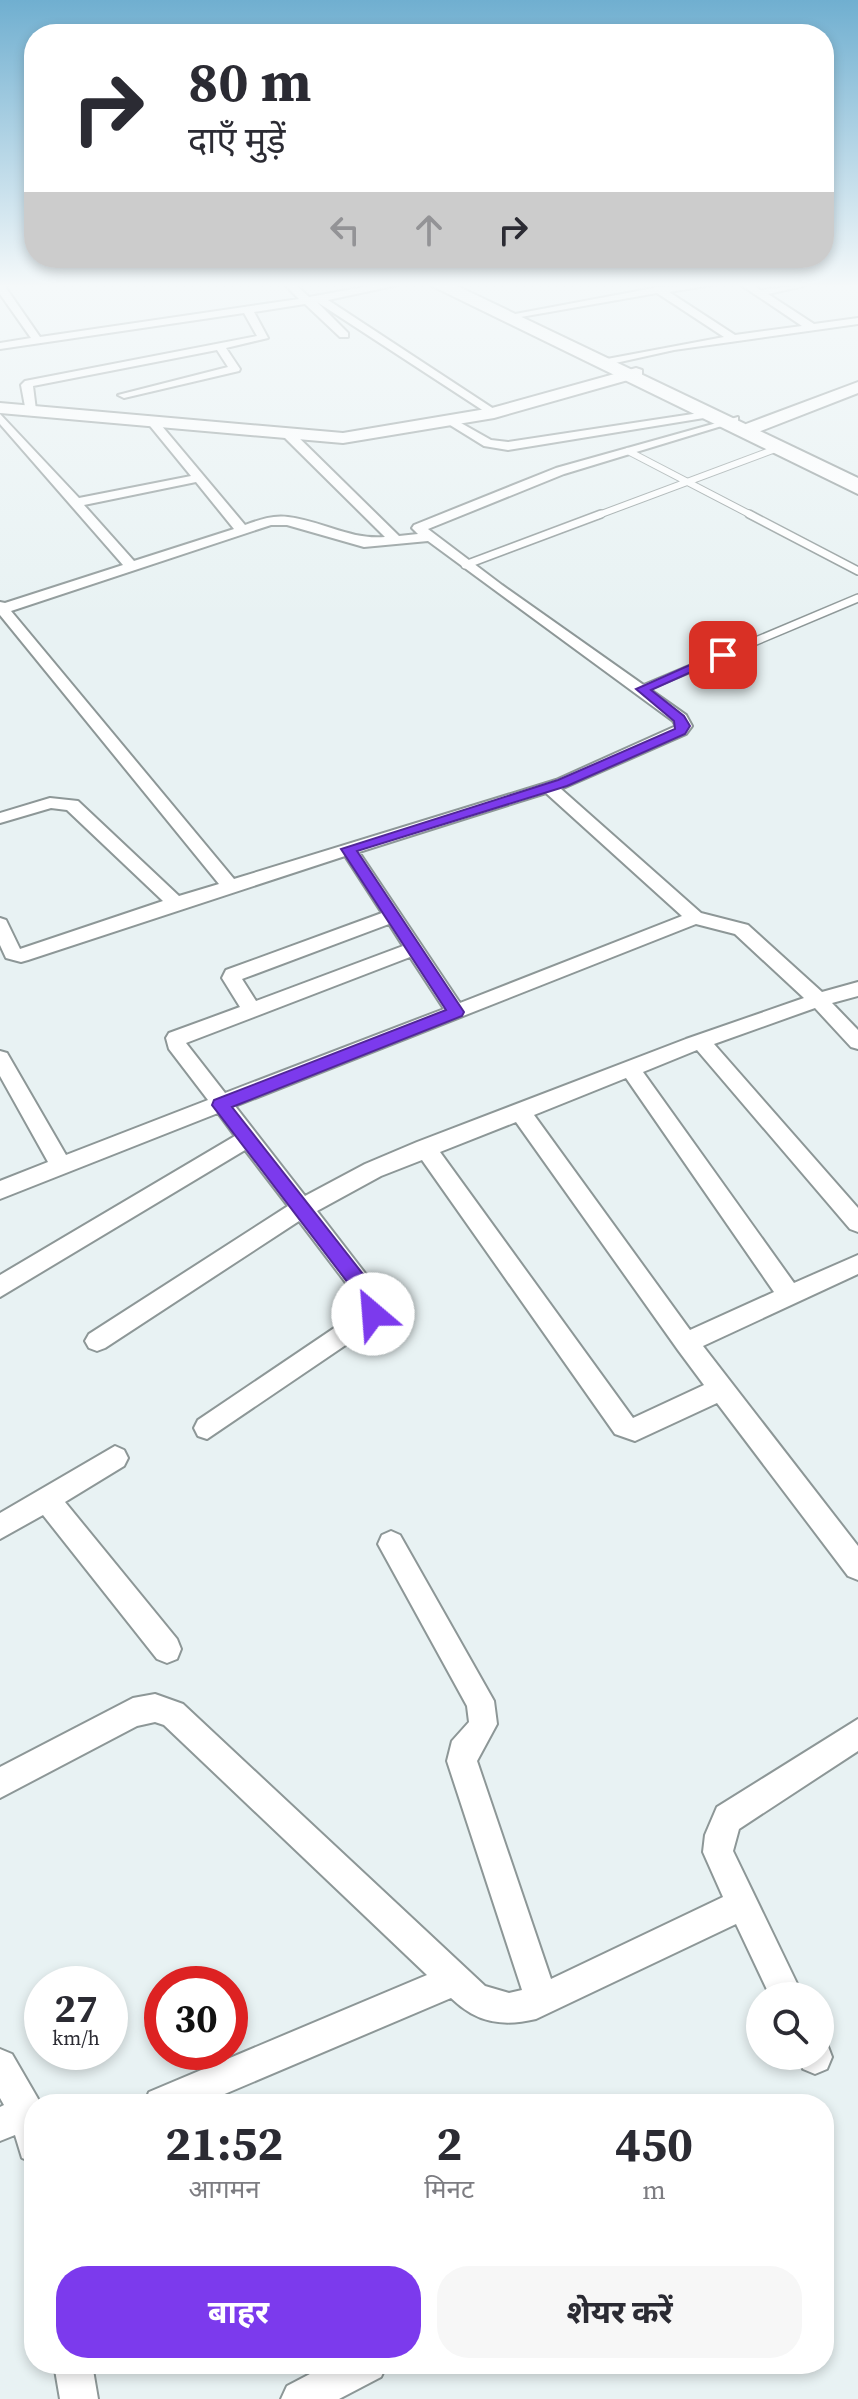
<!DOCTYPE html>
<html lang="hi">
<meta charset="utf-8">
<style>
:root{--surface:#fff;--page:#f7f7f7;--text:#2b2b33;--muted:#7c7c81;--accent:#7c3aed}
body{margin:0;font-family:"Source Serif 4","Noto Sans Devanagari",serif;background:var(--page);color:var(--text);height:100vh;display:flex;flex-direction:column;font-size:30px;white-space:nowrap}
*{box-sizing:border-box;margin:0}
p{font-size:26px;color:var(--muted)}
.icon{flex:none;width:44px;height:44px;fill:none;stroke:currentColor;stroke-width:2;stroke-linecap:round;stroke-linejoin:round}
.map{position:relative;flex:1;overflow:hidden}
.sheet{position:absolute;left:24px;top:2094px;width:810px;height:280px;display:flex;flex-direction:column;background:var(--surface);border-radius:32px;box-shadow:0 4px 12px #0003}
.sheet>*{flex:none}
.guide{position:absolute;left:24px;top:24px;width:810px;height:244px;border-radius:32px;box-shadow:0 4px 12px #0003;background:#fff;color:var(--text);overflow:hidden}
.tools{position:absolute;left:746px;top:1982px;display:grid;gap:16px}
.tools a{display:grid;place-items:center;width:88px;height:88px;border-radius:50%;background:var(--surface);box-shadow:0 4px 12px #0003;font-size:40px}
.speed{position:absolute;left:24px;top:1966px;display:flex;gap:16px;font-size:40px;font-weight:700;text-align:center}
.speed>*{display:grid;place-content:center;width:104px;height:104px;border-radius:50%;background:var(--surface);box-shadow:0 4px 12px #0003;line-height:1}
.speed small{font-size:20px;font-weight:400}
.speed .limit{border:12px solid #d22;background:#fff;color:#111}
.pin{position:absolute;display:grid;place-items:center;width:68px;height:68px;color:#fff;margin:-34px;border-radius:16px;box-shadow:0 4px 12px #0006}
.me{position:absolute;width:88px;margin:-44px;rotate:333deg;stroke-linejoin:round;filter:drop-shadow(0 0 6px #0008)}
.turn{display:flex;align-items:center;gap:28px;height:168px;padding:0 32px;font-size:36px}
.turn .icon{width:104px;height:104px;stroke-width:2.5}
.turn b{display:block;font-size:56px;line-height:68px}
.lanes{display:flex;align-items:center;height:76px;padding:0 32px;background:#0003;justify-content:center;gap:40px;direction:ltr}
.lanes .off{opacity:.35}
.eta{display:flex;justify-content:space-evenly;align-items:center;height:136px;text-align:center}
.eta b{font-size:48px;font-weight:700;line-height:56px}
.action{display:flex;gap:16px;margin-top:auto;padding:16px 32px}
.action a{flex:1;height:92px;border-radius:32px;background:var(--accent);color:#fff;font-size:32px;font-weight:700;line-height:92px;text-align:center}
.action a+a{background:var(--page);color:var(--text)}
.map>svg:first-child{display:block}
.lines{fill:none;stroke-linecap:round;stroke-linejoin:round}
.lane-far1-casing{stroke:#8d9797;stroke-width:8}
.lane-casing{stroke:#8d9797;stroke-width:10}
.street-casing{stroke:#8d9797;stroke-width:4}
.secondary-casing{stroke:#8d9797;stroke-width:4}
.highway-casing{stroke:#8d9797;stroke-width:4}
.lane-far1{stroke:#fff;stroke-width:6}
.lane{stroke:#fff;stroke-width:7}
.street{fill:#fff;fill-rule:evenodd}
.secondary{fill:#fff;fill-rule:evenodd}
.highway{fill:#fff;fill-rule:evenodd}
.route{fill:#7c3aed;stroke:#51269a;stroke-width:2}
</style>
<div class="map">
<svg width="858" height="2399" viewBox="0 0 858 2399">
<rect width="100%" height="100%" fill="#e8f2f3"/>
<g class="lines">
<g class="lane-far1-casing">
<path id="lane-far1" d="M628 451 753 516
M596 516 778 448"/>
</g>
<g class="lane-casing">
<path id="lane" d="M749 514 858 571
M465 565 601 514
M642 689 858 598"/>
</g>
<g class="street-casing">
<path id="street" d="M0 285H4L40 337 299 299 285 285H296L309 297 375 285H398L328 300 500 413 490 415 317 302 348 333V337H340L305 304 254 312 268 338 226 348 240 369 239 371 124 398 118 395 228 367 217 350 33 386 36 410 26 412 21 385 25 381 257 336 244 313 0 349V343L31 338 0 294Z
M712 285 669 292 735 335 802 326 741 285H754L760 290 808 285 768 294 814 324 858 318V324L674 350 611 364 607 363V359L724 337 657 293 515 318 510 315 659 287Z
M706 412 712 415 710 417 508 450 484 446 442 420 452 418 491 440 508 442Z
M0 414 79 498 191 476 146 421 152 417 156 419 245 525C259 520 272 515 288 517 322 521 350 540 385 537L283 436V430H291L399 536 418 534 412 528 414 525 556 468 738 417V421L564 474 428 529 502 585 686 715 692 726 686 734 561 789 701 913 748 925 822 992 858 982V996L832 1003 858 1030V1049L851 1047 815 1008 714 1044 858 1208V1232L850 1229 697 1050 643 1072 794 1283 858 1255V1274L703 1346 858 1546V1580L848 1576 717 1403 635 1441 615 1434 422 1160 381 1176 317 1211 378 1290 385 1314 381 1321 207 1439 198 1436 194 1428 198 1420 361 1310 359 1300 299 1221 105 1348 97 1351 89 1348 85 1341 89 1334 288 1206 245 1150 0 1297V1275L235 1136 218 1113 0 1199V1181L48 1162 0 1076V1051L7 1053 66 1155 208 1100 169 1049 166 1038 169 1033 240 1007 222 978 226 970 382 913 345 856 28 960 21 962 6 958 0 945V918L6 920 20 949 163 901 67 810 51 808 0 823V813L50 798 78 801 179 896 219 884 0 615V602L5 603 123 565 0 424ZM196 482 234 529 134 561 84 505ZM271 525H287L364 547 428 541 673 721 676 726 556 780 234 879 11 611ZM546 793 682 916 460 1003 359 852ZM389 924 403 946 256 1001 242 979ZM696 924 735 934 804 998 686 1039 417 1142 365 1164 305 1196 235 1106ZM410 957 444 1009 225 1093 186 1043ZM626 1078 774 1292 690 1330 534 1115ZM516 1122 678 1350 704 1385 633 1418 440 1152Z
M115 1446 124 1450 128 1458 124 1466 65 1502 177 1639 181 1649 177 1659 167 1663 157 1659 43 1515 0 1539V1513Z
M391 1531 400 1535 494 1701 497 1724 477 1761 551 1979 723 1897 703 1852 705 1835 717 1807 858 1719V1751L739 1829 733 1851 803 1996H770L736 1924 536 2019C502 2027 477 2023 451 1998L201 2104H144L149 2092 427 1975 164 1725 155 1722 137 1726 0 1798V1767L133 1698 155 1694 183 1704 485 1986 509 1993 522 1990 447 1761 452 1741 469 1722 467 1706 378 1544 382 1535Z
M820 2041 827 2044 832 2057 827 2069 815 2074 803 2069 798 2056H820Z
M0 2049 12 2054 41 2104H34V2163L22 2158 15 2135 0 2141V2107L4 2105 0 2098Z
M54 2364H92L98 2399H60Z
M329 2364H387L381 2377 339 2399H281L287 2386Z"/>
</g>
<g class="secondary-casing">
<path id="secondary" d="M636 368 642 370V376L494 418 343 443 0 413V403L343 433 492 408Z
M858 382V393L758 432 752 433 743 428 746 424Z"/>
</g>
<g class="highway-casing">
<path id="highway" d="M430 285H455L858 478V494Z"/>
</g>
<use href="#lane-far1" class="lane-far1"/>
<use href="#lane" class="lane"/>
<use href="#street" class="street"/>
<use href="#secondary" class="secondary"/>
<use href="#highway" class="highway"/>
</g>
<linearGradient id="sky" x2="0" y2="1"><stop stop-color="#70afd0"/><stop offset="0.46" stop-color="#f5f9fa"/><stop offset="1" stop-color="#f5f9fa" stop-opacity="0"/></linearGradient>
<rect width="858" height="621" fill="url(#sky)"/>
<path class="route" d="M719 652 729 655 651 690 684 716 690 726 685 734 567 786 357 851 464 1012 462 1016 232 1107 377 1292 383 1314 380 1320H366L361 1300 212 1105 214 1100 446 1010 341 849 558 780 675 729 674 721 636 689Z"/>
</svg>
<div class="tools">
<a><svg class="icon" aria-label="search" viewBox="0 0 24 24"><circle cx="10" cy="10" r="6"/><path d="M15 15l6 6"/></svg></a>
</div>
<div class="speed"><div>27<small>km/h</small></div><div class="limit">30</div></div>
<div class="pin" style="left:723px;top:655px;background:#d93025"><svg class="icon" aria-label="arrive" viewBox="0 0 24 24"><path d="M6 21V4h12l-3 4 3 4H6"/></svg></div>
<svg class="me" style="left:373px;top:1314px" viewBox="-20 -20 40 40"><circle r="19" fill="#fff"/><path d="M0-13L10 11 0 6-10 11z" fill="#7c3aed"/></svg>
<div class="guide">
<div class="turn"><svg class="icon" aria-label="right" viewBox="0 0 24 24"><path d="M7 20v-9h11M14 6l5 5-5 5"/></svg><div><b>80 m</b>दाएँ मुड़ें</div></div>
<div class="lanes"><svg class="icon off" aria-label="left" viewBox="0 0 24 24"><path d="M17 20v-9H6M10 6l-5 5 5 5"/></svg><svg class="icon off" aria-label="ahead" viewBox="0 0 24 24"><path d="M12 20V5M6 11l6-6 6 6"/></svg><svg class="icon" aria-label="right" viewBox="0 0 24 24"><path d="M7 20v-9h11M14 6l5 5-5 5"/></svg></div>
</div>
<section class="sheet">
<div class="eta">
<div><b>21:52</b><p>आगमन</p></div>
<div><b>2</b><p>मिनट</p></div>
<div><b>450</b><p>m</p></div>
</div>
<div class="action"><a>बाहर</a><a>शेयर करें</a></div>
</section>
</div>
